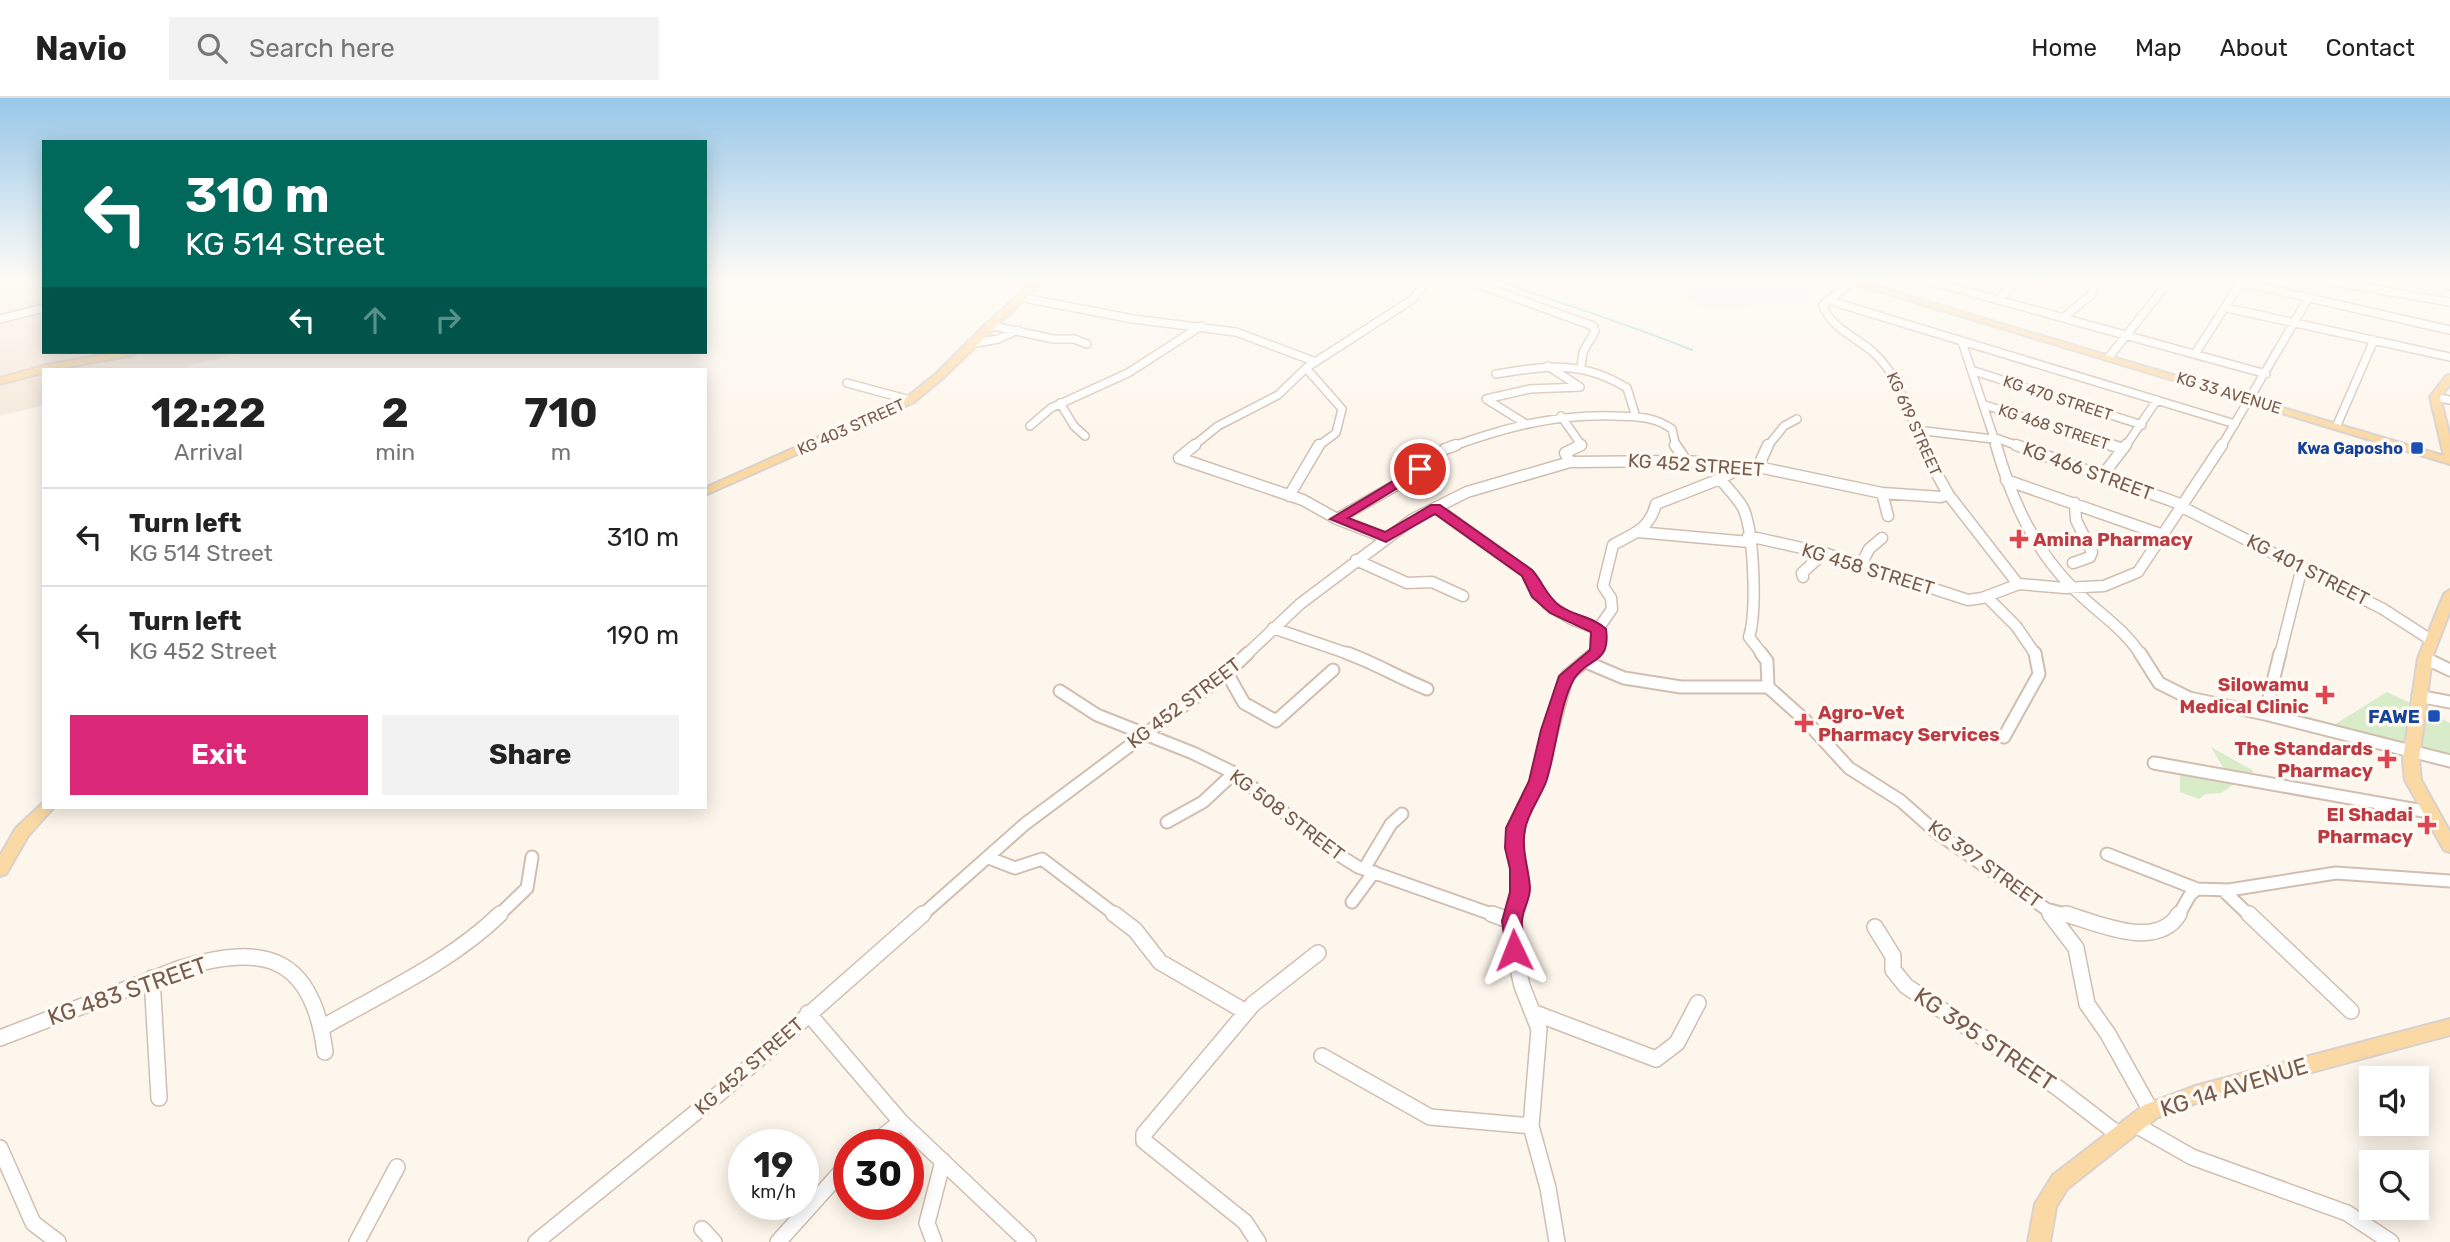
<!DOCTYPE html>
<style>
:root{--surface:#fff;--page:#f2f2f2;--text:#222;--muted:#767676;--line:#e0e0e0;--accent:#db2777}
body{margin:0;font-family:Rubik,sans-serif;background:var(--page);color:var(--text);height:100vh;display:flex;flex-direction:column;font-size:26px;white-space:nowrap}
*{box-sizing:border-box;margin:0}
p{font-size:23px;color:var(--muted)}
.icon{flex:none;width:38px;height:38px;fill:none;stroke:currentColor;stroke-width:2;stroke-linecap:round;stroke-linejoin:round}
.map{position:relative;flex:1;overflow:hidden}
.details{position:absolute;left:42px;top:270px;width:665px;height:441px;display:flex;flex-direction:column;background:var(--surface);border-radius:0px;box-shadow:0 4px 18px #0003}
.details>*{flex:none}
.hud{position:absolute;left:42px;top:42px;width:665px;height:214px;border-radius:0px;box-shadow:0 4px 18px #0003;background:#00695c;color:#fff;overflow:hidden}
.tools{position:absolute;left:2359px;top:968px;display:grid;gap:14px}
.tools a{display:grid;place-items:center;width:70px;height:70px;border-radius:0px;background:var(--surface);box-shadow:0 4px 18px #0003;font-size:35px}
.speed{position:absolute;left:728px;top:1031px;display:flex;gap:14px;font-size:35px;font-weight:700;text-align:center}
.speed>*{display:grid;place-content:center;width:91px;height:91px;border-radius:50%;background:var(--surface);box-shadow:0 4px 18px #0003;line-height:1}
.speed small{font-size:18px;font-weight:400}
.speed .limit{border:10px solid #d22;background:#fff;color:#111}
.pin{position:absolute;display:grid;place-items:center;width:60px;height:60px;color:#fff;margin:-30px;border:4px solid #fff;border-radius:50%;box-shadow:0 2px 7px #0007}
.me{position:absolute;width:77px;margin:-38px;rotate:358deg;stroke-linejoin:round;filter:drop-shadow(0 0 5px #0008)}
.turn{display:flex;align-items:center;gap:24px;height:147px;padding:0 28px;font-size:32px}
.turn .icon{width:91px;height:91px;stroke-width:2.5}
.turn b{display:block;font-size:49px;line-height:60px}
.lanes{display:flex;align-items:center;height:66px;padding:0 28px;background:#0003;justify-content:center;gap:35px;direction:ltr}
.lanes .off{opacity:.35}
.eta{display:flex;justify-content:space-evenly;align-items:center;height:119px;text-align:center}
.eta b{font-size:42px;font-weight:700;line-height:49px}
.cta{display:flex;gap:14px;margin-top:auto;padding:14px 28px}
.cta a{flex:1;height:80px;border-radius:0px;background:var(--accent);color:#fff;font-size:28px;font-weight:700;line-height:80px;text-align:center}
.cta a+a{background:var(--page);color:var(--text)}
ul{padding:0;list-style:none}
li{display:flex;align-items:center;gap:21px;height:98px;padding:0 28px;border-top:2px solid var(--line)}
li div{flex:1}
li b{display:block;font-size:26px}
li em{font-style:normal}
header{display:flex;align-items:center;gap:42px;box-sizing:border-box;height:98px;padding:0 35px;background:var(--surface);border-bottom:2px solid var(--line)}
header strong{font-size:33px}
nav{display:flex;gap:38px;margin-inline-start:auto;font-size:24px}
.search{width:490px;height:63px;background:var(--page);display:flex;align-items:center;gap:18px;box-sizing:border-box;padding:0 24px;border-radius:0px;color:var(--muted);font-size:26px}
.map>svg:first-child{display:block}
.residential{fill:#f5e8da}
.education{fill:#f3e8fa}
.green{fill:#d8ecc9}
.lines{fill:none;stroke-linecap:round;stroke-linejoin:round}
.stream{stroke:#a5d3da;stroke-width:2}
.minor-far3-casing{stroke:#d1beb0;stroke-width:10}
.minor-far2-casing{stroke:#d1beb0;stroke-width:13}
.minor-far1-casing{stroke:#d1beb0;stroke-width:15}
.minor-casing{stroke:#d1beb0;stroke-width:18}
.major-casing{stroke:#dad1cd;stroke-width:4}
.minor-far3{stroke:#fff;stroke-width:7}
.minor-far2{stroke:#fff;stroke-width:10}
.minor-far1{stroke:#fff;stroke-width:11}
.minor{stroke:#fff;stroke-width:15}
.major{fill:#fbd9a5;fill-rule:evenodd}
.route{fill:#db2777;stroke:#8e194d;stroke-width:2}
.transit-dot{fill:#1a4fb4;stroke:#fffaf3;stroke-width:2.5}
.health-dot{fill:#e0444e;stroke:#fffaf3;stroke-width:2.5}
.labels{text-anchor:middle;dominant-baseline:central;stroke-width:7;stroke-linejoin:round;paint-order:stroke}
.far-street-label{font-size:16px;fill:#7a5c4d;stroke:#fffaf3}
.far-transit-label{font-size:16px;font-weight:bold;fill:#164399;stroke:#fffaf3;text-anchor:end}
.street-label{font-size:19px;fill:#7a5c4d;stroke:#fffaf3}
.health-label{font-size:19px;font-weight:bold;fill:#be3a42;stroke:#fffaf3;text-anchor:end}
.transit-label{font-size:19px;font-weight:bold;fill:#164399;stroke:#fffaf3;text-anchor:end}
.near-street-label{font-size:23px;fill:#7a5c4d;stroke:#fffaf3}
</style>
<header>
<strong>Navio</strong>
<div class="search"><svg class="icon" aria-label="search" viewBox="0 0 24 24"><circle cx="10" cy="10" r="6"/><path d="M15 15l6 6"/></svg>Search here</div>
<nav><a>Home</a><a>Map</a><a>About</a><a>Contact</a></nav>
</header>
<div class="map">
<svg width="2450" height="1144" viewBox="0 0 2450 1144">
<rect width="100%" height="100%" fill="#fdf6ec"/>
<path class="residential" d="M0 182H44V254H243L177 271H44V307L0 318Z"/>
<path class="education" d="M1668 182H1785L1807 194 1813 206 1701 208Z"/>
<path class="green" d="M2387 594 2412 606 2407 648 2329 630Z
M2421 610 2450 625V660L2414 650Z
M2211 649 2254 673 2221 695 2206 696 2199 701 2180 694V670L2226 674Z"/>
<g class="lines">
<path class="stream" d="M1497 182C1562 206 1628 226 1692 252"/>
<g class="minor-far3-casing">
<path id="minor-far3" d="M1466 182 1593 228 1595 233 1583 254 1581 269
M1854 182 1823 207C1829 229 1856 239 1873 254 1900 278 1909 316 1922 349
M1926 182 2266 276
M2230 182 2450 232
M2322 182 2450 204
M2435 182 2450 188
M1024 200 1133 221 1236 234 1316 264
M1827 202 2235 326
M1999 202 2016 182
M2227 210 2450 259
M2063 220 2091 197 2098 182
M0 221 44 210
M989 227 1053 241H1074L1087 246
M1962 244 1997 349
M971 246 998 241 1018 232
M2195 256 2241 184
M2109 259 2170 182
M1306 270 1342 311 1336 335 1317 349
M1974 273 2142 327
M1496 276C1546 268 1582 262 1627 290L1636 319
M847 285 910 302
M2435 299 2450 302
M1060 305 1074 328 1085 338
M1985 307 2116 349
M1561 318 1582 348 1580 349
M1526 326 1486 301 1530 291 1580 289 1548 268
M2337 327 2374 242
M1030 328 1051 310 1128 275 1201 228
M1916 332 1993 341
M1993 339 2021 349
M1192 349 1218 328 1278 297 1306 270 1413 201 1427 182
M1451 349C1507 329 1555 316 1615 318 1637 319 1654 318 1672 331L1676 349
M1767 349 1784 328 1797 321
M2125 349 2157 302
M2221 349 2309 199"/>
</g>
<g class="minor-far2-casing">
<path id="minor-far2" d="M1675 347 1686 363
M1921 347 1948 396 2018 486
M1996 347C2011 400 2033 450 2072 489 2095 513 2123 529 2141 557
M2016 347 2183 407
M2111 347 2123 351
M1179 360 1195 347
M1179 360 1303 402 1337 421 1386 440
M1570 364 1565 355 1581 347
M1758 369 1768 347
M2101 379 2126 347
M1720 381C1728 391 1739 401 1744 412 1754 437 1757 514 1749 539L1763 557
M2006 382 2163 437
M1882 395 1888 418
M1289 398 1319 347
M2182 409 2383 511 2431 542
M1436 410 1527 475 1547 506 1573 522 1598 531
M1337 421 1412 378 1445 351 1456 347
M1638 434 1749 444
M1748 438 1824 455 1968 502 1982 500 2019 486 2065 490 2104 488 2138 474 2222 347
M1356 462 1407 485 1432 484 1463 498
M2073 465 2090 459 2092 454 2076 422 2075 405
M1861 467 1869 451 1882 440
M1803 479 1802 475 1824 455
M1988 500 2016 528 2036 557
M1273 530 1352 557
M1246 557 1300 506 1413 421 1467 394 1570 364 1686 363 1758 369 1882 395 1941 399 1948 396
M1593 557C1601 550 1600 540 1598 531L1612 511 1611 500 1603 488 1613 447C1634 435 1649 432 1656 406L1720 381 1740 370
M2280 557 2302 469"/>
</g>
<g class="minor-far1-casing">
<path id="minor-far1" d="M1347 555C1375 565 1399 580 1427 591
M1761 555 1767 563 1768 589 1805 622 1849 670 1901 703 1936 734 2046 811 2072 818
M2140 555 2159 585 2189 600 2265 616 2450 663
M2425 560 2450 572
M1586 564 1624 580 1681 589H1768
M1227 575 1244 605 1276 623 1333 572
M1060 593 1097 617 1193 655 1234 675 1334 754 1358 769 1497 818
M2418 598 2450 604
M2265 616 2280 555
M2004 639 2039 576 2035 555
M2154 665 2429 714
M1167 724 1203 704 1234 675
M2107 756 2197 791
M989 760 1015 770 1042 761 1117 818
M1364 771 1391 726 1402 716
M2225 794 2250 818
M1352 804 1374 774
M2046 811 2051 818
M498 818 527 790 532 759
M921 818 1025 726 1227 575 1248 555
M1513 818 1520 795 1519 771 1514 750 1515 730 1538 683 1567 578 1595 555
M2178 818 2190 797 2197 791 2229 792 2336 775 2450 783"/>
</g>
<g class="minor-casing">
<path id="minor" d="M1114 816 1135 832 1160 864 1246 914
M1492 816 1511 823
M1513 816 1511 823 1514 852 1522 888 1539 931 1531 1028 1548 1090 1557 1144
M2050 816 2076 850 2087 906 2108 936 2151 1013
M2066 816C2097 825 2157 853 2179 816
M2249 816 2351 913
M1875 829 1893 858V872L1906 888 2058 990 2119 1037
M152 880 159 1000
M808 915 901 1024 1028 1144
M1535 915 1656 961 1677 945 1698 905
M323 929C382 895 451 864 500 816
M0 940 181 870C267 844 313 860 325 954
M1322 958 1430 1019 1531 1028
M2134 1026 2192 1059 2347 1115 2391 1144
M873 1046 901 1024
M0 1050 33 1125 58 1144
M702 1131 714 1144
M357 1144 397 1069
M536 1144 721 994 923 816
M778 1144 849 1065
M934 1144 927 1125 943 1063
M1258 1144 1245 1124 1144 1043V1036L1253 906 1318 855"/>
</g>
<g class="major-casing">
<path id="major" d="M1035 182H1044L944 279 914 304 705 397V390L906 300 937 275 984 228Z
M1842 182H1855L2444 358 2430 299 2446 278 2450 277V287L2440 299 2450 339V366Z
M119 254H138L133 257 56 271H44V274L0 286V280L47 267Z
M2450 492V513L2432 560 2419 662 2421 682 2450 734V754L2444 752 2405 682 2403 662 2418 560 2444 496Z
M44 704V709H54L28 738 6 776 0 778V758L16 730Z
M2450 921V937L2196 1005 2158 1019 2067 1091 2056 1109 2050 1144H2028L2035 1106 2053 1077 2144 1007 2195 988Z"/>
</g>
<use href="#minor-far3" class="minor-far3"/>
<use href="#minor-far2" class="minor-far2"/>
<use href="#minor-far1" class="minor-far1"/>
<use href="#minor" class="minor"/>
<use href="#major" class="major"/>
</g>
<linearGradient id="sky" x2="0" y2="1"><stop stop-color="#97c7e8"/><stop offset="0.53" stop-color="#fefbf6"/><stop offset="1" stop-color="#fefbf6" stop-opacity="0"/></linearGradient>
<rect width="2450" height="342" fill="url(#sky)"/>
<path class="route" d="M1420 367 1426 371 1424 374 1348 420 1385 434 1431 407H1440L1532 472C1543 484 1546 498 1560 508 1574 518 1594 519 1606 531 1611 567 1587 559 1574 581 1559 607 1556 655 1546 684 1540 700 1527 716 1525 732 1521 752 1529 771 1530 790 1530 803 1521 814 1522 826 1522 837 1527 848 1522 857L1514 860 1507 857 1502 823 1510 794V771L1505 750 1506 730 1529 683 1541 632 1559 578 1590 552 1591 534 1550 515 1532 499 1522 478 1435 416 1386 444 1330 421Z"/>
<g class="transit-dot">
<rect x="2410" y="343" width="14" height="14" rx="3.5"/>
<rect x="2427" y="611" width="14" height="14" rx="3.5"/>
</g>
<g class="health-dot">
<path d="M2015.5 430.5h7v7h7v7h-7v7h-7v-7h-7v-7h7z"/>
<path d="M2321.5 586.5h7v7h7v7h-7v7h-7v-7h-7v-7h7z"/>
<path d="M1800.5 614.5h7v7h7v7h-7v7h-7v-7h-7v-7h7z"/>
<path d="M2383.5 650.5h7v7h7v7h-7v7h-7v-7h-7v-7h7z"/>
<path d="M2423.5 716.5h7v7h7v7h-7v7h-7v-7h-7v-7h7z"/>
</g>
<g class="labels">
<g class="far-street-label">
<text transform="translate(2229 295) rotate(17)">KG 33 AVENUE</text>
<text transform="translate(2058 300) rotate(18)">KG 470 STREET</text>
<text transform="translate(1914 326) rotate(66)">KG 619 STREET</text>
<text transform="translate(851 329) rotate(-24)">KG 403 STREET</text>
<text transform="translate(2054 329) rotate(18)">KG 468 STREET</text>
</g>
<g class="far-transit-label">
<text x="2403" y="350">Kwa Gaposho</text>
</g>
<g class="street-label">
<text transform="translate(1696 367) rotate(4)">KG 452 STREET</text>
<text transform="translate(2088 373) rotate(20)">KG 466 STREET</text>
<text transform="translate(1868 471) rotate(17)">KG 458 STREET</text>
<text transform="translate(2308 472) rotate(27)">KG 401 STREET</text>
<text transform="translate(1184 605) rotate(-37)">KG 452 STREET</text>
<text transform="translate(1287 717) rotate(37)">KG 508 STREET</text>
<text transform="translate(1985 766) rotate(36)">KG 397 STREET</text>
<text transform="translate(749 968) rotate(-41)">KG 452 STREET</text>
</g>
<g class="health-label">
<text x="2033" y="441" text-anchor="start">Amina Pharmacy</text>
<text x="2309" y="586">Silowamu<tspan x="2309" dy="22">Medical Clinic</tspan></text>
<text x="1818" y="614" text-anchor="start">Agro-Vet<tspan x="1818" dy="22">Pharmacy Services</tspan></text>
<text x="2373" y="650">The Standards<tspan x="2373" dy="22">Pharmacy</tspan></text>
<text x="2413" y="716">El Shadai<tspan x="2413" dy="22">Pharmacy</tspan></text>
</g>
<g class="transit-label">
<text x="2420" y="618">FAWE</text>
</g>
<g class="near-street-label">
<text transform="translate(127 893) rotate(-19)">KG 483 STREET</text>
<text transform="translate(1985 941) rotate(34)">KG 395 STREET</text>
<text transform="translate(2234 989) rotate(-17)">KG 14 AVENUE</text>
</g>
</g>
</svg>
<div class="tools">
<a><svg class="icon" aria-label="sound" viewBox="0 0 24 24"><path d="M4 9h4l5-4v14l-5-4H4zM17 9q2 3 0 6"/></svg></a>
<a><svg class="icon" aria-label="search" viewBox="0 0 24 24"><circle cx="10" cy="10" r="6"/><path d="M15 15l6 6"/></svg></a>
</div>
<div class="speed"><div>19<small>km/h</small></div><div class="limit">30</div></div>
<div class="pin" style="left:1420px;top:371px;background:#d93025"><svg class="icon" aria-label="arrive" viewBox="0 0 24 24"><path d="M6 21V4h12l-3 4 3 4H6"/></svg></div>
<svg class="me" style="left:1514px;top:852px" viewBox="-20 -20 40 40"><path d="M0-17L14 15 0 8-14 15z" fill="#db2777" stroke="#fff" stroke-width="4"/></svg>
<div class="hud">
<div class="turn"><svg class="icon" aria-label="left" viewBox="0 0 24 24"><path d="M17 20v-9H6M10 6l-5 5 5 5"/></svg><div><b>310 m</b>KG 514 Street</div></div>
<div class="lanes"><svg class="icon" aria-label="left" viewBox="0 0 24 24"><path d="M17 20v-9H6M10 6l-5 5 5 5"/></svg><svg class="icon off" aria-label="ahead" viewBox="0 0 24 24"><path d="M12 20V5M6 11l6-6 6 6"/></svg><svg class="icon off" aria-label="right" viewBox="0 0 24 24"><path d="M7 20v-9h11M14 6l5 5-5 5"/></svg></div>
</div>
<section class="details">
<div class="eta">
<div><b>12:22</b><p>Arrival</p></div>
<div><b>2</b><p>min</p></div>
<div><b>710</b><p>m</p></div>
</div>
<ul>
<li><svg class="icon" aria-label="left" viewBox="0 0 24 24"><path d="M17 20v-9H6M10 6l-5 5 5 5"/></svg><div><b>Turn left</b><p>KG 514 Street</p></div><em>310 m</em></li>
<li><svg class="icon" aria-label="left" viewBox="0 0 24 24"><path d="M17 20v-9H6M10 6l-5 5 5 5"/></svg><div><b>Turn left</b><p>KG 452 Street</p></div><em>190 m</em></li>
</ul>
<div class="cta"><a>Exit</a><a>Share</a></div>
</section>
</div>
